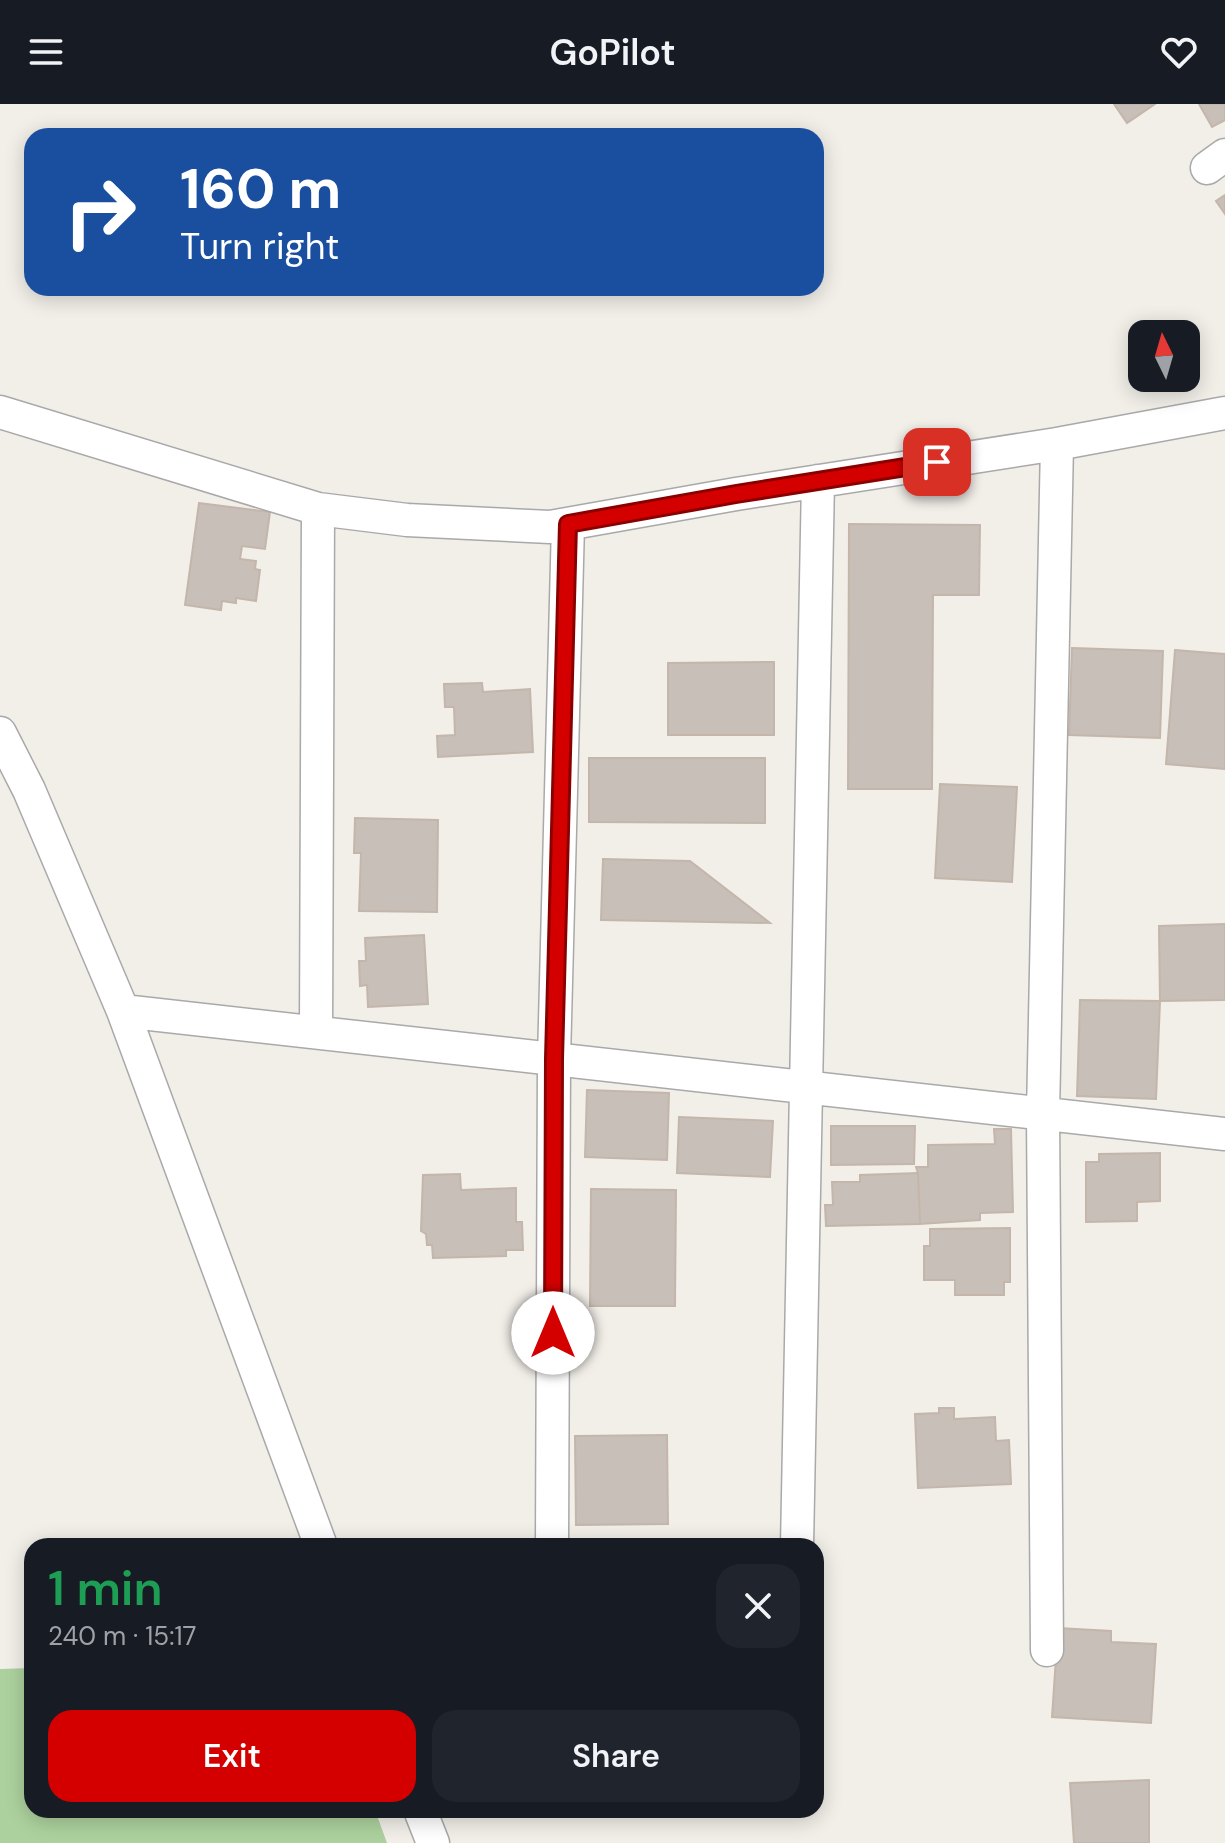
<!DOCTYPE html>
<meta charset="utf-8">
<style>
:root{--surface:#171b24;--page:#20242c;--text:#f1f3f6;--muted:#9ea1a6;--accent:#d40000}
body{margin:0;font-family:"DM Sans",sans-serif;background:var(--page);color:var(--text);height:100vh;display:flex;flex-direction:column;font-size:30px;white-space:nowrap}
*{box-sizing:border-box;margin:0}
p{font-size:26px;color:var(--muted)}
.icon{flex:none;width:44px;height:44px;fill:none;stroke:currentColor;stroke-width:2;stroke-linecap:round;stroke-linejoin:round}
.map{position:relative;flex:1;overflow:hidden}
.sheet{position:absolute;left:24px;top:1434px;width:800px;height:280px;display:flex;flex-direction:column;background:var(--surface);border-radius:24px;box-shadow:0 4px 20px #0003}
.sheet>*{flex:none}
.guide{position:absolute;left:24px;top:24px;width:800px;height:168px;border-radius:24px;box-shadow:0 4px 20px #0003;background:#1a4fa0;color:#fff;overflow:hidden}
.needle{width:52px;rotate:355deg}
.buttons{position:absolute;left:1128px;top:216px;display:grid;gap:16px}
.buttons a{display:grid;place-items:center;width:72px;height:72px;border-radius:16px;background:var(--surface);box-shadow:0 4px 20px #0003;font-size:40px}
.pin{position:absolute;display:grid;place-items:center;width:68px;height:68px;color:#fff;margin:-34px;border-radius:16px;box-shadow:0 4px 12px #0006}
.me{position:absolute;width:88px;margin:-44px;rotate:0deg;stroke-linejoin:round;filter:drop-shadow(0 0 6px #0008)}
.turn{display:flex;align-items:center;gap:28px;height:168px;padding:0 24px;font-size:36px}
.turn .icon{width:104px;height:104px;stroke-width:2.5}
.turn b{display:block;font-size:56px;line-height:68px}
.round{display:grid;place-items:center;flex:none;width:84px;height:84px;border-radius:24px;background:var(--page)}
.headline{display:flex;align-items:center;justify-content:space-between;height:136px;padding:0 24px}
h1{font-size:48px;font-weight:600;line-height:60px;color:#1e9e55}
.button{display:flex;gap:16px;margin-top:auto;padding:16px 24px}
.button a{flex:1;height:92px;border-radius:24px;background:var(--accent);color:#fff;font-size:32px;font-weight:600;line-height:92px;text-align:center}
.button a+a{background:var(--page);color:var(--text)}
header{display:flex;justify-content:space-between;align-items:center;height:104px;padding:0 24px;background:var(--surface);font-size:36px;font-weight:600}
.map>svg:first-child{display:block}
.forest{fill:#add19e}
.building{fill:#c7bfb8;stroke:#c4b6ab;stroke-width:2}
.lines{fill:none;stroke-linecap:round;stroke-linejoin:round}
.street-casing{stroke:#a9a9a9;stroke-width:35}
.street{stroke:#fff;stroke-width:32}
.route-casing{stroke:#8a0000;stroke-width:20}
.route{stroke:#d40000;stroke-width:14}
</style>
<header><svg class="icon" aria-label="menu" viewBox="0 0 24 24"><path d="M4 6h16M4 12h16M4 18h16"/></svg>GoPilot<svg class="icon" aria-label="heart" viewBox="0 0 24 24"><path d="M12 20l-8-8c-3-5 5-10 8-4 3-6 11-1 8 4z"/></svg></header>
<div class="map">
<svg width="1225" height="1739" viewBox="0 0 1225 1739">
<rect width="100%" height="100%" fill="#f2efe9"/>
<path class="forest" d="M32 1564V1706H375L387 1739H0V1565Z"/>
<path class="building" d="M1114 0H1155L1127 19Z
M1199 0H1225V16L1212 23Z
M1225 91V110L1216 97Z
M199 399 270 408 265 445 242 442 240 455 256 457 255 465 260 466 256 497 236 494V499L222 497 221 506 185 501Z
M849 420 980 421 979 491H933L932 685H848Z
M1072 544 1163 547 1160 634 1069 631Z
M1175 546 1225 550V665L1166 660Z
M774 558V631H668V559Z
M482 579 483 588 530 585 533 648 438 653 437 632 455 631 454 603H445L444 580Z
M589 654H765V719L589 718Z
M940 680 1017 683 1012 778 935 774Z
M355 714 438 716 437 808 359 807 361 749H354Z
M603 755 690 757 770 819 601 816Z
M1225 820V896L1160 897 1159 822Z
M424 831 428 900 368 903 367 881 360 882 359 857H366L365 834Z
M1080 896 1160 897 1156 995 1077 992Z
M587 986 669 989 667 1056 585 1053Z
M679 1013 773 1017 770 1073 677 1069Z
M831 1022H915L914 1060 831 1061Z
M994 1025H1011L1013 1108 980 1109V1116L920 1120 918 1069 916 1063H928V1041L995 1040Z
M1160 1049V1097L1137 1098V1117L1086 1118V1058H1099V1050Z
M918 1069 920 1120 826 1122 825 1101H833L832 1078H860V1071Z
M460 1070 461 1086 516 1084V1118H522L523 1146H506V1152L433 1154 432 1141H427L426 1130 421 1127 423 1071Z
M591 1085 676 1086 675 1202H590Z
M1010 1124V1178H1004V1191H955V1176H924V1142H930V1125Z
M939 1304H954V1315L995 1313 996 1337 1009 1336 1011 1380 918 1384 915 1310 939 1309Z
M667 1331 668 1420 576 1421 575 1332Z
M1058 1524 1111 1527V1538L1156 1540 1151 1619 1052 1613Z
M1149 1676V1739H1074L1070 1679Z"/>
<g class="lines">
<g class="street-casing">
<path id="street" d="M1207 64 1225 51
M0 308 318 405 407 416 550 423 736 390 1057 340 1225 309
M0 629 29 686 123 907 321 1442
M123 907 1225 1030
M316 928 318 405
M552 1442 554 955 568 420
M797 1442 818 377
M1047 1546 1043 1010 1057 340
M420 1706 433 1739"/>
</g>
<use href="#street" class="street"/>
</g>
<g class="lines">
<g class="route-casing">
<path id="route" d="M553 1229 554 955 568 420 736 390 937 358"/>
</g>
<use href="#route" class="route"/>
</g>
</svg>
<div class="buttons">
<a><svg class="needle" viewBox="-14 -14 28 28"><path d="M0-13l5 13h-10z" fill="#e53935"/><path d="M0 13l5-13h-10z" fill="#9ea1a6"/></svg></a>
</div>
<div class="pin" style="left:937px;top:358px;background:#d93025"><svg class="icon" aria-label="arrive" viewBox="0 0 24 24"><path d="M6 21V4h12l-3 4 3 4H6"/></svg></div>
<svg class="me" style="left:553px;top:1229px" viewBox="-20 -20 40 40"><circle r="19" fill="#fff"/><path d="M0-13L10 11 0 6-10 11z" fill="#d40000"/></svg>
<div class="guide">
<div class="turn"><svg class="icon" aria-label="right" viewBox="0 0 24 24"><path d="M7 20v-9h11M14 6l5 5-5 5"/></svg><div><b>160 m</b>Turn right</div></div>
</div>
<section class="sheet">
<div class="headline"><div><h1>1 min</h1><p>240 m · 15:17</p></div><a class="round"><svg class="icon" aria-label="close" viewBox="0 0 24 24"><path d="M6 6l12 12M18 6L6 18"/></svg></a></div>
<div class="button"><a>Exit</a><a>Share</a></div>
</section>
</div>
